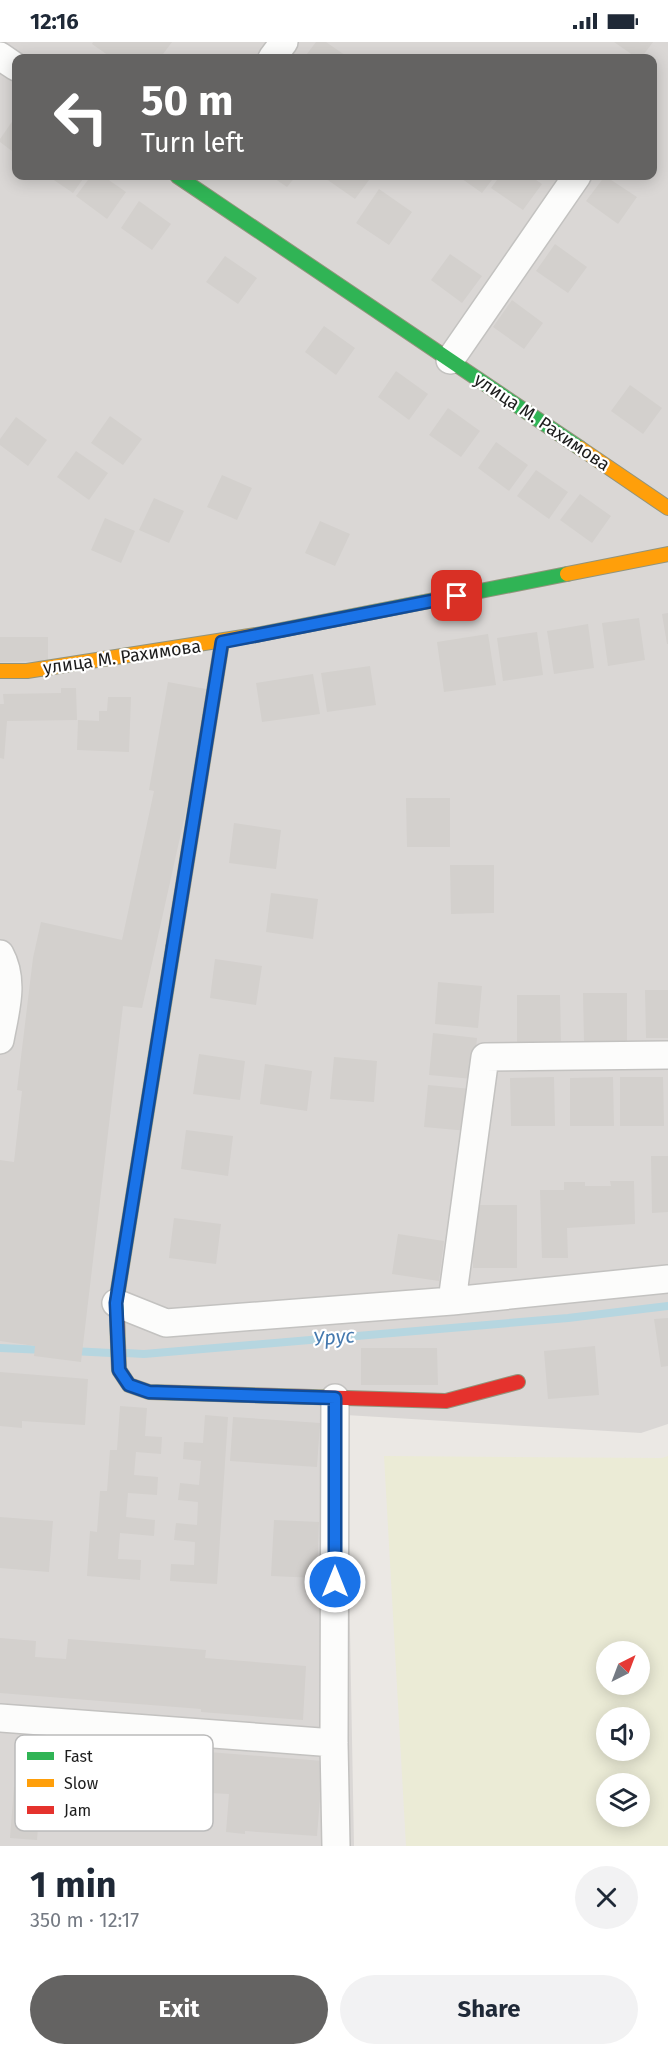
<!DOCTYPE html>
<meta charset="utf-8">
<style>
:root{--surface:#fff;--page:#f2f2f3;--text:#1f2937;--muted:#747a83;--accent:#646362}
body{margin:0;font-family:"Fira Sans",sans-serif;background:var(--page);color:var(--text);height:100vh;display:flex;flex-direction:column;font-size:22px;white-space:nowrap}
*{box-sizing:border-box;margin:0}
p{font-size:20px;color:var(--muted)}
.icon{flex:none;width:33px;height:33px;fill:none;stroke:currentColor;stroke-width:2;stroke-linecap:round;stroke-linejoin:round}
.map{position:relative;height:1804px;overflow:hidden}
.drawer{display:flex;flex-direction:column;background:var(--surface);flex:1}
.drawer>*{flex:none}
.top-card{position:absolute;left:12px;top:12px;width:645px;height:126px;border-radius:12px;box-shadow:0 3px 15px #0003;background:#646362;color:#fff;overflow:hidden}
.needle{width:39px;rotate:42deg}
.tools{position:absolute;left:596px;top:1599px;display:grid;gap:12px}
.tools a{display:grid;place-items:center;width:54px;height:54px;border-radius:50%;background:var(--surface);box-shadow:0 3px 15px #0003;font-size:30px}
.pin{position:absolute;display:grid;place-items:center;width:51px;height:51px;color:#fff;margin:-26px;border-radius:12px;box-shadow:0 3px 9px #0006}
.me{position:absolute;width:66px;margin:-33px;rotate:0deg;stroke-linejoin:round;filter:drop-shadow(0 0 4px #0008)}
.turn{display:flex;align-items:center;gap:21px;height:126px;padding:0 30px;font-size:27px}
.turn .icon{width:78px;height:78px;stroke-width:2.5}
.turn b{display:block;font-size:42px;line-height:51px}
.round{display:grid;place-items:center;flex:none;width:63px;height:63px;border-radius:32px;background:var(--page)}
.overview{display:flex;align-items:center;justify-content:space-between;height:102px;padding:0 30px}
h1{font-size:36px;font-weight:700;line-height:45px}
.cta{display:flex;gap:12px;margin-top:auto;padding:12px 30px}
.cta a{flex:1;height:69px;border-radius:36px;background:var(--accent);color:#fff;font-size:24px;font-weight:700;line-height:69px;text-align:center}
.cta a+a{background:var(--page);color:var(--text)}
.status{display:flex;justify-content:space-between;align-items:center;height:42px;padding:0 30px;background:var(--surface);direction:ltr}
.status svg{height:16px;fill:currentColor}
.map>svg:first-child{display:block}
.residential{fill:#dad7d5;fill-rule:evenodd}
.farmland{fill:#ebebd6;fill-rule:evenodd}
.lines{fill:none;stroke-linecap:round;stroke-linejoin:round}
.stream{stroke:#b6d6e0;stroke-width:8}
.building{fill:#d3d0cd}
.street-casing{stroke:#c3c2c0;stroke-width:30}
.fast-casing{stroke:#92947c;stroke-width:16}
.slow-casing{stroke:#92947c;stroke-width:16}
.jam-casing{stroke:#92947c;stroke-width:16}
.street{stroke:#fcfcfb;stroke-width:27}
.fast{stroke:#30b455;stroke-width:14}
.slow{stroke:#ff9f0a;stroke-width:14}
.jam{stroke:#e5322d;stroke-width:14}
.route-casing{stroke:#114b97;stroke-width:15}
.route{stroke:#1a73e8;stroke-width:10}
.labels{text-anchor:middle;dominant-baseline:central;stroke-width:4.5;stroke-linejoin:round;paint-order:stroke}
.street-label{font-size:18px;fill:#1c1c1c;stroke:#fff}
.water-label{font-size:20px;font-style:italic;fill:#4579ae;stroke:#fff}
.key{fill:#fff;stroke:#bbb;stroke-width:1.5}
.key-label{font-size:16px;fill:#1c1c1c}
</style>
<div class="status"><b>12:16</b><svg viewBox="0 0 49 12"><path d="M0 12V9h3v3zM5 12V6h3v6zM10 12V3h3v9zM15 12V0h3v12zM26 1h20v11H26zM47 4h2v5h-2z"/></svg></div>
<div class="map">
<svg width="668" height="1804" viewBox="0 0 668 1804">
<rect width="100%" height="100%" fill="#ebe8e4"/>
<path class="residential" d="M0 0H668V1382L641 1391 346 1373 354 1804H0ZM16 16H652V134H16Z"/>
<path class="farmland" d="M384 1414 662 1416 668 1414V1804H406ZM606 1610H639V1642H606ZM606 1676H639V1708H606ZM606 1742H639V1774H606Z"/>
<g class="lines">
<path class="stream" d="M0 1306 45 1308
M72 1309 111 1311
M126 1311 144 1312 568 1276 668 1264"/>
</g>
<path class="building" d="M93 0H172L160 16H112L92 2Z
M316 0H326L349 16H304Z
M614 0H653L641 16H637Z
M16 74V112L0 100V97Z
M48 134H85L73 151Z
M91 134H103L126 150 107 177 76 154Z
M271 134H296L287 145Z
M322 134H372L355 157Z
M458 134H495L482 151Z
M500 134H530L542 142 523 168 491 146Z
M605 134 637 155 618 182 586 159Z
M379 147 412 170 389 203 356 181Z
M139 159 171 182 152 208 121 186Z
M555 202 587 225 568 251 536 229Z
M450 212 482 234 462 261 431 238Z
M225 214 257 236 238 262 206 240Z
M512 258 543 281 524 307 493 285Z
M324 284 355 306 336 333 305 310Z
M396 329 428 352 409 378 378 355Z
M630 343 662 366 643 392 611 369Z
M448 366 480 389 461 415 429 393Z
M110 374 142 397 123 423 91 401Z
M16 375 47 398 28 424 0 403V397Z
M496 400 528 423 509 449 478 426Z
M76 409 108 431 89 458 57 435Z
M536 428 568 450 549 477 517 454Z
M222 433 252 446 237 478 207 465Z
M580 452 611 474 592 501 560 478Z
M154 456 184 469 169 501 139 488Z
M105 476 135 489 121 521 91 508Z
M320 479 350 492 335 524 305 511Z
M668 571V602H667L662 572Z
M639 576 645 618 608 624 602 581Z
M588 582 594 626 554 632 547 589Z
M537 590 543 633 503 639 497 596Z
M488 592 496 643 444 650 437 600Z
M0 595H48V619L0 620Z
M370 624 376 663 327 670 321 631Z
M313 632 320 672 262 680 256 641Z
M168 640 206 647 189 755 142 966 123 964 81 1320 34 1314 35 1304 0 1299V1118L14 1120 22 1049 17 1048 33 916 41 880 122 898 154 749 149 748Z
M61 646H76L77 678 7 679 4 717 0 716V662H4L3 652 61 651Z
M108 655H131L129 710 77 708 78 678 99 679V669H107Z
M406 756H450V805H407Z
M234 781 281 788 276 827 229 821Z
M450 823H494V871L451 872Z
M271 851 318 857 313 897 266 890Z
M215 917 262 924 256 963 210 956Z
M438 940 482 944 478 986 435 982Z
M645 948H668V996H646Z
M583 951H627V999L584 1000Z
M517 953H560L561 1002H517Z
M433 991 477 996 473 1037 429 1033Z
M199 1012 245 1019 240 1058 193 1052Z
M334 1015 377 1019 374 1060 330 1057Z
M265 1022 312 1029 307 1069 260 1062Z
M554 1035 555 1084H511L510 1036Z
M613 1035 614 1084H570V1036Z
M620 1035H663L664 1084H620Z
M428 1043 472 1047 468 1089 424 1085Z
M186 1088 233 1094 228 1134 181 1127Z
M651 1114H668V1170L652 1171Z
M610 1139H634L635 1182 567 1186 568 1216H542L540 1148H564V1140H585V1144H611Z
M473 1163H517V1226H473Z
M174 1176 221 1182 216 1222 169 1216Z
M398 1192 444 1199 439 1239 392 1232Z
M668 1276V1324L661 1325 654 1277Z
M595 1304 599 1353 548 1357 544 1309Z
M361 1306H437L438 1343H361Z
M0 1330 88 1337 85 1383 22 1379V1386L0 1384Z
M120 1364 147 1366 145 1394 162 1395 161 1412 136 1410 134 1433 158 1435 157 1453 128 1451 126 1475 155 1478 154 1494 120 1491 118 1517 141 1518 140 1538 87 1534 90 1489 97 1490 100 1449H107L110 1408H117Z
M205 1373 228 1375 217 1542 170 1539 171 1522 194 1523 195 1500 174 1498 176 1481 197 1483 198 1460 178 1458 180 1441 199 1443 201 1419 183 1417 184 1400 203 1401Z
M233 1375 320 1381 317 1425 230 1419Z
M0 1475 53 1479 49 1530 0 1526Z
M274 1478 319 1480 317 1536 271 1534Z
M0 1596 36 1599 35 1615 66 1617 68 1597 206 1608 205 1616 306 1624 303 1678 201 1670V1667L0 1651Z
M29 1696 323 1719 317 1794 245 1789V1792L226 1790 229 1752 191 1750 189 1788 168 1786 171 1751 117 1747 116 1765 137 1766 135 1785 90 1782 94 1729 27 1724Z
M14 1745 41 1747 37 1798 10 1796Z"/>
<g class="lines">
<g class="street-casing">
<path id="street" d="M0 14 16 25
M272 16 284 0
M450 318 577 134
M0 912C15 939 5 970 0 998
M452 1259 485 1015 668 1013
M116 1261 166 1281 452 1259 668 1237
M335 1356 334 1701 336 1804
M0 1676 334 1701"/>
</g>
<g class="fast-casing">
<path id="fast" d="M177 134 580 406
M256 593 567 532
M117 1275 116 1261 173 906"/>
</g>
<g class="slow-casing">
<path id="slow" d="M580 406 668 466
M567 532 668 512
M0 629H27L256 593"/>
</g>
<g class="jam-casing">
<path id="jam" d="M173 906 222 600
M117 1275 119 1328 129 1343 149 1350 446 1359 518 1340"/>
</g>
<use href="#street" class="street"/>
<use href="#fast" class="fast"/>
<use href="#slow" class="slow"/>
<use href="#jam" class="jam"/>
</g>
<g class="lines">
<g class="route-casing">
<path id="route" d="M335 1540V1356L149 1350 129 1343 119 1328 116 1261 222 600 457 554"/>
</g>
<use href="#route" class="route"/>
</g>
<g class="labels">
<g class="street-label">
<text transform="translate(542 380) rotate(34)">улица М. Рахимова</text>
<text transform="translate(122 615) rotate(-8)">улица М. Рахимова</text>
</g>
<g class="water-label">
<text transform="translate(334 1295) rotate(-5)">Урус</text>
</g>
</g>
<rect x="15" y="1693" width="198" height="96" rx="9" class="key"/>
<rect x="27" y="1710" width="27" height="8" fill="#30b455"/>
<rect x="27" y="1737" width="27" height="8" fill="#ff9f0a"/>
<rect x="27" y="1764" width="27" height="8" fill="#e5322d"/>
<g class="key-label">
<text x="64" y="1720">Fast</text>
<text x="64" y="1747">Slow</text>
<text x="64" y="1774">Jam</text>
</g>
</svg>
<div class="tools">
<a><svg class="needle" viewBox="-14 -14 28 28"><path d="M0-13l5 13h-10z" fill="#e53935"/><path d="M0 13l5-13h-10z" fill="#747a83"/></svg></a>
<a><svg class="icon" aria-label="sound" viewBox="0 0 24 24"><path d="M4 9h4l5-4v14l-5-4H4zM17 9q2 3 0 6"/></svg></a>
<a><svg class="icon" aria-label="layers" viewBox="0 0 24 24"><path d="M12 4l9 5-9 5-9-5zM3 14l9 5 9-5"/></svg></a>
</div>
<div class="pin" style="left:457px;top:554px;background:#d93025"><svg class="icon" aria-label="arrive" viewBox="0 0 24 24"><path d="M6 21V4h12l-3 4 3 4H6"/></svg></div>
<svg class="me" style="left:335px;top:1540px" viewBox="-20 -20 40 40"><circle r="17" fill="#1a73e8" stroke="#fff" stroke-width="3"/><path d="M0-11L8 9 0 5-8 9z" fill="#fff"/></svg>
<div class="top-card">
<div class="turn"><svg class="icon" aria-label="left" viewBox="0 0 24 24"><path d="M17 20v-9H6M10 6l-5 5 5 5"/></svg><div><b>50 m</b>Turn left</div></div>
</div>
</div>
<section class="drawer">
<div class="overview"><div><h1>1 min</h1><p>350 m · 12:17</p></div><a class="round"><svg class="icon" aria-label="close" viewBox="0 0 24 24"><path d="M6 6l12 12M18 6L6 18"/></svg></a></div>
<div class="cta"><a>Exit</a><a>Share</a></div>
</section>
